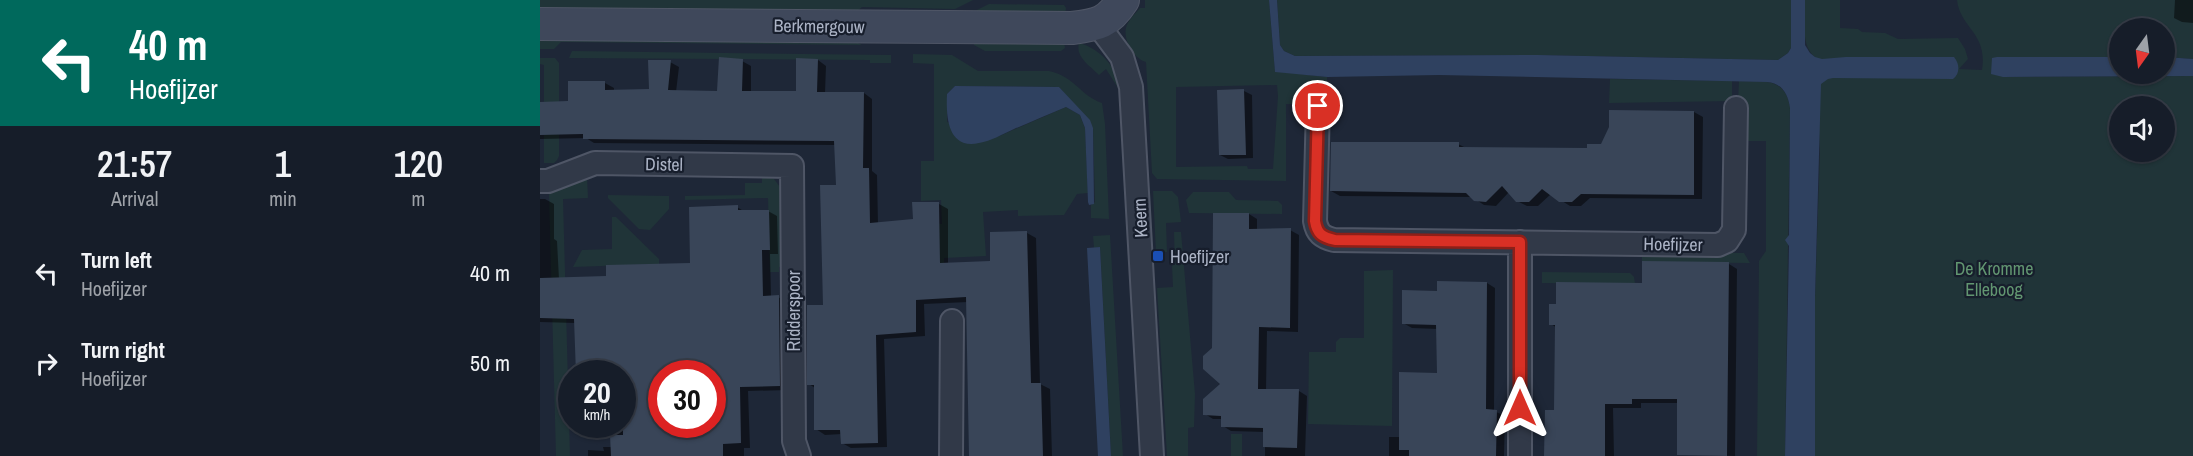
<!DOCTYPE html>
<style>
:root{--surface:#161d29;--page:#232a35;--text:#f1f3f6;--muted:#9ea2a8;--line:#353b46}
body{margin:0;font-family:"Archivo Narrow",sans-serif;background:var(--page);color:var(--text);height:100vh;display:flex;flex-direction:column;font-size:22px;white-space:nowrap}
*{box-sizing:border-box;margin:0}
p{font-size:20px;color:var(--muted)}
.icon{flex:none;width:33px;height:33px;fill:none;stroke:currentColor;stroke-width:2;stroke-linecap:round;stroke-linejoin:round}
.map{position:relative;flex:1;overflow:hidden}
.panel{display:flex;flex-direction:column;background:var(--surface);width:540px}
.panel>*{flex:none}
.hud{background:#00695c;color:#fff;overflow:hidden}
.needle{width:39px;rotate:194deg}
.controls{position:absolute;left:1569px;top:18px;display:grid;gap:12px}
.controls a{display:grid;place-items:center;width:66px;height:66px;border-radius:50%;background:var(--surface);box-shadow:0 2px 4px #0004,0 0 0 2px var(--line);font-size:30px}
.speed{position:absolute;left:18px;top:360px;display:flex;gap:12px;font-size:30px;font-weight:700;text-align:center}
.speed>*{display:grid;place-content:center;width:78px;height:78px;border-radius:50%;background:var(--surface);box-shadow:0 2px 4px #0004,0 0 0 2px var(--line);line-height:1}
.speed small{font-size:15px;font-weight:400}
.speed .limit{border:9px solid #d22;background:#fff;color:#111}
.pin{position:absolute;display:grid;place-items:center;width:51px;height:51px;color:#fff;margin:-26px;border:3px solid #fff;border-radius:50%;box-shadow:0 2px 6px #0007}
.me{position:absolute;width:66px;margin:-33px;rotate:0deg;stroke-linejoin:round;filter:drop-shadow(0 0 4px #0008)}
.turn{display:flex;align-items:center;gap:21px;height:126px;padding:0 30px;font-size:27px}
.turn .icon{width:78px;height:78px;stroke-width:2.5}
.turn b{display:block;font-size:42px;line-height:51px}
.eta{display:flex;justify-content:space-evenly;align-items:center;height:102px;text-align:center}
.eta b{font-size:36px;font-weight:600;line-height:42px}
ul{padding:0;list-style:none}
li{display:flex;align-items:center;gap:18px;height:90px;padding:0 30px}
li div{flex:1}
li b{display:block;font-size:22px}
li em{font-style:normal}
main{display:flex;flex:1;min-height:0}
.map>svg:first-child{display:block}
.green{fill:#203438;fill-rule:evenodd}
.water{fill:#2f4160}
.shadow{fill:#0007;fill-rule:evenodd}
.building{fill:#394558;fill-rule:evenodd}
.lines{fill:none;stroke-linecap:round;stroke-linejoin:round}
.street-casing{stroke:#4f5666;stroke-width:26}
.secondary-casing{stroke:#4f5666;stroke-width:34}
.street{stroke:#313948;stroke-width:22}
.secondary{stroke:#3f485b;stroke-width:32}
.route-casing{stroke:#8d1f18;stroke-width:15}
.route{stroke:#d93025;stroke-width:10}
.transit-dot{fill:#1a4fb4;stroke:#171e2c;stroke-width:2}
.labels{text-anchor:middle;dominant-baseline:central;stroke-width:4.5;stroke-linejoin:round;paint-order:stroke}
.street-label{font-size:18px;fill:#abb3c5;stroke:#171e2c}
.poi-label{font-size:18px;fill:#abb3c5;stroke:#171e2c;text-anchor:start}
.park-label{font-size:18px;fill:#629671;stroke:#171e2c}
</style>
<main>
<section class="panel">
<div class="hud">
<div class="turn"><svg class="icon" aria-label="left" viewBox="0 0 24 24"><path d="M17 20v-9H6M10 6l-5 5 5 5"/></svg><div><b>40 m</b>Hoefijzer</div></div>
</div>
<div class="eta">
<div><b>21:57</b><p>Arrival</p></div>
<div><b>1</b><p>min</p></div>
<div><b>120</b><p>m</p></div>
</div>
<ul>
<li><svg class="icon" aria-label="left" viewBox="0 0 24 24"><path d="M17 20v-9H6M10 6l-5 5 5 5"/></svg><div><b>Turn left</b><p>Hoefijzer</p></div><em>40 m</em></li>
<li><svg class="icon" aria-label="right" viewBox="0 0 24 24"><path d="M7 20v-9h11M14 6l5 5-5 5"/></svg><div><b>Turn right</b><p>Hoefijzer</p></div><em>50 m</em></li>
</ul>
</section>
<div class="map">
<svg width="1653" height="456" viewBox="0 0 1653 456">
<rect width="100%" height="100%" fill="#1e2737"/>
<path class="green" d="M0 0H433L415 9 322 7 314 14 0 10Z
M605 0H729L735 71 787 77V97H767V104H746V181L617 179 612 173 606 62C594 59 583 40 586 28 588 20 595 14 600 8H605ZM737 85 738 96 733 169H708L707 166 636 167V87Z
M737 0H1251V48L1248 53 1238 60 998 55 755 56 744 51 740 45Z
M1265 0H1300V28L1318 29 1322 32 1345 33 1358 39 1418 38 1425 49 1428 59 1419 69 1442 70C1448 33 1420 28 1417 0H1653V59L1625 57 1624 28H1580L1579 57 1525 58 1463 77 1653 76V456H1275V297L1280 152 1275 57C1260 45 1265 18 1265 0ZM1580 106H1624V152H1580Z
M449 4 524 5 526 8 525 15 433 12Z
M0 36 310 39 322 45 21 42 14 49H0Z
M434 42H524L525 48 521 51H445L434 45Z
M539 43C561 49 578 68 580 91L566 69 559 75C550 66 535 57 539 43Z
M32 51 351 55V63H330V60L29 58Z
M373 54 412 55 438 71H509C536 77 539 95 562 103L565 124 569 219 551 218V205L555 202 553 128 519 87 415 86 407 94V122L457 137 526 107 540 115 545 128 548 193 537 194 524 215 478 216V210L443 212 446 256 404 258V274L382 224H402L401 200 381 201V161H394V64L373 63Z
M0 58H15L19 63V156L17 160 14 163H4V65L0 64Z
M1070 79 1192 81V101L1069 103Z
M1199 81C1224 82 1245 77 1250 107L1245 456H1217L1219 261 1226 251V141H1205L1206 102H1198Z
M47 176 48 198 23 199 30 456H16L9 193Z
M222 176 234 179 240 187 243 267H239V272H230L228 198 145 200V196L205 195V183H222Z
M613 191H632L638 197 641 222 626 223 627 252 616 253Z
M653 192H689L696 200 738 201 742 205V214L649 213 646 200Z
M68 195 129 196V209L110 230 99 229 68 198Z
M72 217H76L119 259V264L33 267 42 250 72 249Z
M634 232H641L655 394 654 427 648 428V456H627L617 288 633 287 632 265H635Z
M570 235 583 456H571L560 247 554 248 553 236Z
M1102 252 1204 253 1210 263 1102 262Z
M853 270 852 426 768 424 769 352H796V342L800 338H824V271Z
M1002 272 1090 273 1094 277 1095 284 1002 283Z
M691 434H702V456H691Z"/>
<path class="water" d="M729 0H737L740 45 744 51 755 56 998 55 1238 60 1248 53 1251 48V0H1265V45L1270 53 1275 57 1282 59 1306 57H1414C1420 64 1420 74 1413 79L1293 78 1288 79 1281 84 1275 297V456H1245L1249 246 1245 240 1249 235 1250 108C1248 94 1242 83 1227 82L899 75 787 77 735 72Z
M1457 57H1579L1580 74H1624L1625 57 1653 59V76L1463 77 1451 74 1452 58Z
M415 86 519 87 550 120 553 128 554 204 549 205 548 202 545 128 540 115 526 107C509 114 491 122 474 129 463 134 451 141 439 143 407 150 406 115 407 94Z
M560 247 571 456H558L547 248Z"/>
<path class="shadow" d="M1635 0H1653V23L1642 22 1634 18Z
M278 60 286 66 285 93H324L332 99V171L337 175 338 224 374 221 399 204 408 209V264L452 263 487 233 496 238 500 384 510 389 512 456H431L428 302 384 304 385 336 344 339 347 447 311 448 302 443V434L285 435 276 429 275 388 269 384 285 306 297 186 296 145 54 143 46 138 0 139V103H29L65 83 74 88V91H111L130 62 139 67 136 92H178L202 61 211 66V92L258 93Z
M704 91 712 95 713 158 688 159 680 155Z
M1070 112H1154L1163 117 1162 199 1050 198 1041 206H1030L1011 194 998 206H987L977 201 969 192 956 206 944 205 932 197 800 196 791 191 918 144 926 148 1048 149 1062 145 1070 127Z
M0 199H5L14 204V239L17 241 19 279 68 278 151 264 197 207 205 212 228 211 237 216 238 254H230L231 297H238L247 302 248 390 208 391 210 448H204V456H48V450L64 451 63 447H72L71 424H82V374L35 323 0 322ZM122 374H172V424H122Z
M709 214 717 219V230H750L759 235 758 332 727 331 726 390 759 391 767 396 765 456H725V432L691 431 683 426V419H673L665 414 682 384 673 348Z
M1189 264 1197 269 1195 456 1138 454 1139 403H1101V408H1073L1074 456H1006L1016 412 1017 328 1011 324 1103 284Z
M947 283 955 288 954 411 965 416 964 456H849V437H860L898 374V329L872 328 863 323 899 292Z"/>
<path class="building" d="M179 57 203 59 202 91H256V58L278 59 277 92H324L323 168H329L330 223 373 219 372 202H399L400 263 450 261V232L487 231 491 383H501L503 456H429L426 297 376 300V332L336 335 338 443 301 444 300 430H274V385H267V305H283L280 185H296L294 141 43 139V134L0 135V102L28 101V81H65V90L109 89 108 60H131L128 90 177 91Z
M704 89 706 155H679L677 90Z
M1069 110 1154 111V195L1041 194 1032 202H1019L1002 189 989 202H976L962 186 946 202 934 201 926 193 790 191 791 142H919V147L1047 148V144H1061L1069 127Z
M198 205V210H229L230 250H222L223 296 239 295 240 386 200 387 201 443 183 444V456H71L70 435H83L82 374H36L34 319 0 318V278L66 276V265L150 263 149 207ZM117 374H172V424H118Z
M673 213H709V229L751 228 750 328 719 327 718 389H759L757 448 723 447V428L681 427V416L663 415V399L680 384 663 369V356L672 348Z
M1102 261 1189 262 1187 456 1137 455V399H1092V404H1065V456H1004L1005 410H1014L1015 325H1009V304H1016V282L1102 283Z
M897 281 947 282 946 409 957 410 956 456H869V450H859V372L897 373 896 325 862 324V290L897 291Z"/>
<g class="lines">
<g class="street-casing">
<path id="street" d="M558 25 582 57 591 87 612 456
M778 106 775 221C777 233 782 237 794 240L1178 245 1187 241 1194 230 1196 108
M0 181H8L55 163 252 166 254 441 259 456
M980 242V456
M411 456 412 321"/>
</g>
<g class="secondary-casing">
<path id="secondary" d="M0 24 532 28C558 25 568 23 583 0"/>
</g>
<use href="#street" class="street"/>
<use href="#secondary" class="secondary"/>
</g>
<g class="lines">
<g class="route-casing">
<path id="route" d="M778 106 775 221C777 234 782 237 795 240L980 242V408"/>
</g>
<use href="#route" class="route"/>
</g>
<rect class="transit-dot" x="612" y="250" width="12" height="12" rx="3"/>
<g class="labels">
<g class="street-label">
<text transform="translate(279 26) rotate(1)">Berkmergouw</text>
<text transform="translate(124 164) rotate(1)">Distel</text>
<text transform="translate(600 218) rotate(-93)">Keern</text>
<text transform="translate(1133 244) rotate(1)">Hoefijzer</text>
<text transform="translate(253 311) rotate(-90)">Ridderspoor</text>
</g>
<g class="poi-label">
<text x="630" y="256">Hoefijzer</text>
</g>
<g class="park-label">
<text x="1454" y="268">De Kromme<tspan x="1454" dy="21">Elleboog</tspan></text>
</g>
</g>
</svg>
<div class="controls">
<a><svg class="needle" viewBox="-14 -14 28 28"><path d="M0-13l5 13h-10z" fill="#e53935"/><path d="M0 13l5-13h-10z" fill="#9ea2a8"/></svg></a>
<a><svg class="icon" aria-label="sound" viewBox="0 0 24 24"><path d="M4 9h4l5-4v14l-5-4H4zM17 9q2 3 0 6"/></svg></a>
</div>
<div class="speed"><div>20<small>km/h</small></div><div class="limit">30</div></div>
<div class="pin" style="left:778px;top:106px;background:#d93025"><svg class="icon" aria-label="arrive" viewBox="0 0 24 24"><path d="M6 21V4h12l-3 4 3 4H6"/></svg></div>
<svg class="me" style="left:980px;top:408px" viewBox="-20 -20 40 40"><path d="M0-17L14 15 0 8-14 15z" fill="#d93025" stroke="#fff" stroke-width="4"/></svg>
</div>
</main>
